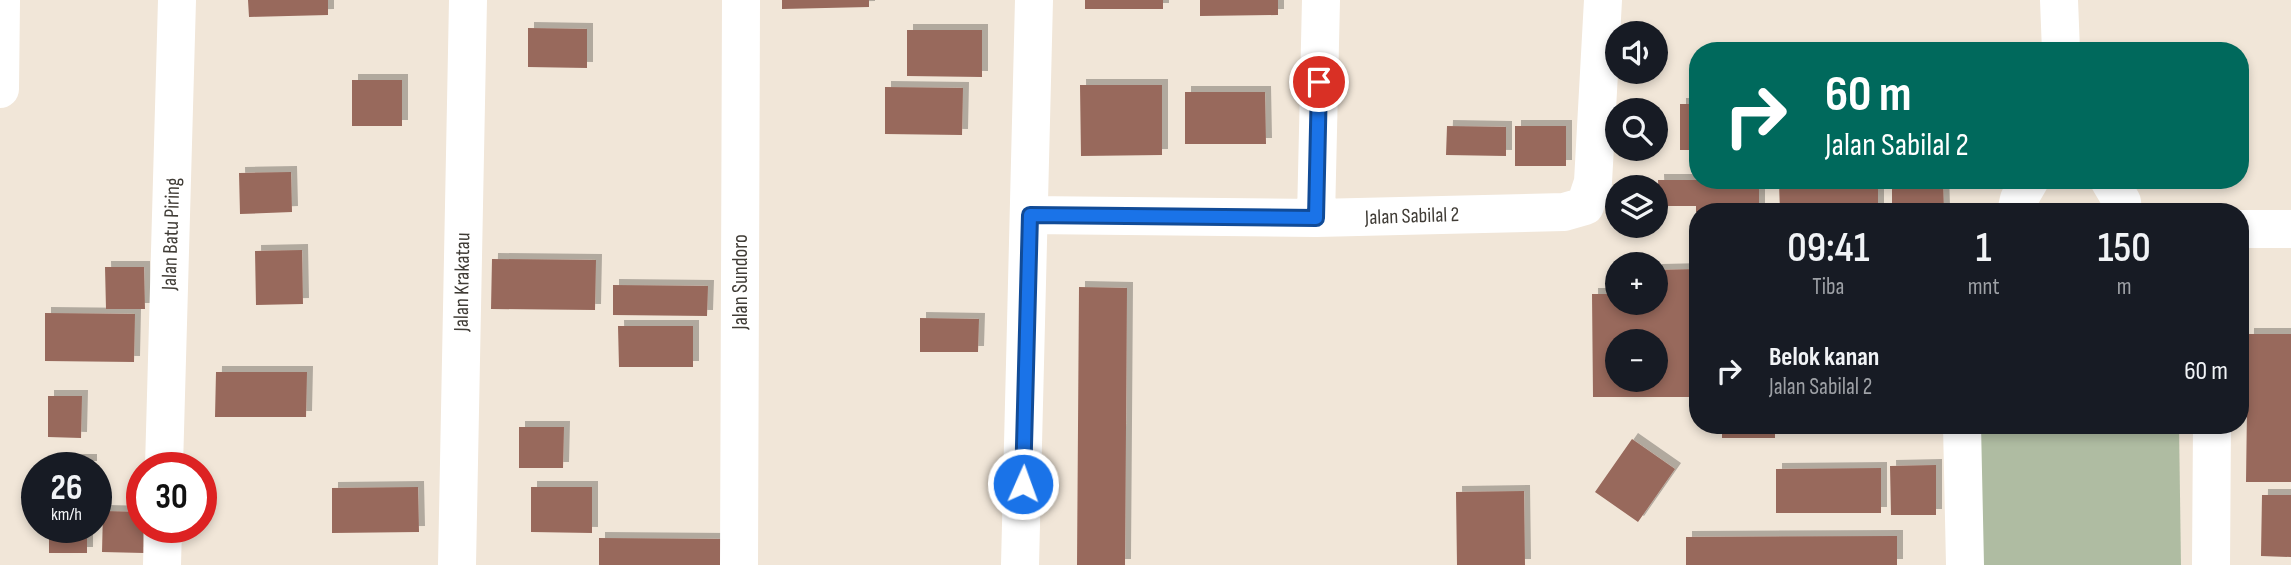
<!DOCTYPE html>
<html lang="id">
<meta charset="utf-8">
<style>
:root{--surface:#171b24;--page:#242831;--text:#f1f3f6;--muted:#9ea1a6}
body{margin:0;font-family:"Sofia Sans Condensed",sans-serif;background:var(--page);color:var(--text);height:100vh;display:flex;flex-direction:column;font-size:26px;white-space:nowrap}
*{box-sizing:border-box;margin:0}
p{font-size:23px;color:var(--muted)}
.icon{flex:none;width:38px;height:38px;fill:none;stroke:currentColor;stroke-width:2;stroke-linecap:round;stroke-linejoin:round}
.map{position:relative;flex:1;overflow:hidden}
.details{position:absolute;left:1689px;top:203px;width:560px;height:231px;display:flex;flex-direction:column;background:var(--surface);border-radius:28px;box-shadow:0 4px 10px #0003}
.details>*{flex:none}
.hud{position:absolute;left:1689px;top:42px;width:560px;height:147px;border-radius:28px;box-shadow:0 4px 10px #0003;background:#00695c;color:#fff;overflow:hidden}
.tools{position:absolute;left:1605px;top:21px;display:grid;gap:14px}
.tools a{display:grid;place-items:center;width:63px;height:63px;border-radius:50%;background:var(--surface);box-shadow:0 4px 10px #0003;font-size:35px}
.speed{position:absolute;left:21px;top:452px;display:flex;gap:14px;font-size:35px;font-weight:700;text-align:center}
.speed>*{display:grid;place-content:center;width:91px;height:91px;border-radius:50%;background:var(--surface);box-shadow:0 4px 10px #0003;line-height:1}
.speed small{font-size:18px;font-weight:400}
.speed .limit{border:10px solid #d22;background:#fff;color:#111}
.pin{position:absolute;display:grid;place-items:center;width:60px;height:60px;color:#fff;margin:-30px;border:4px solid #fff;border-radius:50%;box-shadow:0 2px 7px #0007}
.me{position:absolute;width:77px;margin:-38px;rotate:2deg;stroke-linejoin:round;filter:drop-shadow(0 0 5px #0008)}
.turn{display:flex;align-items:center;gap:24px;height:147px;padding:0 21px;font-size:32px}
.turn .icon{width:91px;height:91px;stroke-width:2.5}
.turn b{display:block;font-size:49px;line-height:60px}
.eta{display:flex;justify-content:space-evenly;align-items:center;height:119px;text-align:center}
.eta b{font-size:42px;font-weight:600;line-height:49px}
ul{padding:0;list-style:none}
li{display:flex;align-items:center;gap:21px;height:98px;padding:0 21px}
li div{flex:1}
li b{display:block;font-size:26px}
li em{font-style:normal}
.map>svg:first-child{display:block}
.green{fill:#afbca2}
.building{fill:#98695c;fill-rule:evenodd;filter:url(#shadow)}
.lines{fill:none;stroke-linecap:round;stroke-linejoin:round}
.minor{stroke:#fff;stroke-width:38}
.route-casing{stroke:#114b97;stroke-width:18}
.route{stroke:#1a73e8;stroke-width:12}
.labels{text-anchor:middle;dominant-baseline:central;stroke-width:7;stroke-linejoin:round;paint-order:stroke}
.street-label{font-size:21px;fill:#403c36;stroke:#fff}
</style>
<div class="map">
<svg width="2291" height="565" viewBox="0 0 2291 565">
<defs>
<filter id="shadow"><feDropShadow dx="6" dy="-6" stdDeviation="0" flood-color="#0004"/></filter>
</defs>
<rect width="100%" height="100%" fill="#f1e6d8"/>
<path class="green" d="M1980 425H2179L2181 565H1982Z"/>
<path class="building" d="M248 0H328V15L249 17Z
M782 0H869V7L782 9Z
M1085 0H1163V9H1085Z
M1200 0H1278V15L1200 16Z
M528 28 587 29V68L528 67Z
M907 30H982V77L907 76Z
M352 80H402V126H352Z
M1080 85H1162V155L1081 156Z
M885 87 963 88 962 135 885 134Z
M1185 92H1265L1266 144H1185Z
M1680 104H1698V150H1680Z
M1447 126 1506 127V156L1446 155Z
M1515 126H1566V166H1515Z
M291 172 292 212 240 214 239 173Z
M1658 180H1759V212H1696V206H1659Z
M1878 181V212H1780L1779 183Z
M1943 181 1944 212H1892V182Z
M302 250 303 304 256 305 255 251Z
M492 259 596 260 595 310 491 309Z
M105 267H144L145 309H106Z
M1698 269V397H1593L1592 294H1617V303H1656V270ZM1617 341H1656V380H1617Z
M613 285 708 286 707 316 613 315Z
M1079 287 1127 288 1125 565H1077Z
M45 313 135 314 134 362 45 361Z
M920 318 979 319 978 352H920Z
M618 326H693V367H619Z
M2248 334H2291V482H2246Z
M216 372H307L306 417H215Z
M48 396H82L81 438 48 437Z
M1722 425H1775V438H1722Z
M1886 425H1933V434H1886Z
M519 427H564L563 468H519Z
M1632 439 1675 469 1638 522 1595 492Z
M58 460H91V467H58Z
M1936 465V515H1891L1890 466Z
M1881 468V513H1776V469Z
M418 487 419 532 332 533V488Z
M531 487H592V533L531 532Z
M1524 491 1525 565H1457L1456 492Z
M2262 495H2291V557L2261 556Z
M103 511 142 512 144 553 102 552Z
M49 527H87V553H49Z
M1897 536V565H1686V537Z
M599 538 724 539V565H599Z"/>
<g class="lines">
<path class="minor" d="M2059 0 2061 51
M0 89 1 0
M2109 180 2122 202 2123 212
M2016 212 2019 199 2030 180
M1030 215 1316 218 1564 212 1585 206 1593 182 1603 0
M1316 218 1321 0
M2240 229H2291
M1962 425 1965 565
M164 467 177 0
M162 565 163 527
M457 565 468 0
M739 565 741 0
M1020 565 1034 0
M2211 565 2212 425"/>
</g>
<g class="lines">
<g class="route-casing">
<path id="route" d="M1023 484 1030 215 1316 218 1319 82"/>
</g>
<use href="#route" class="route"/>
</g>
<g class="labels">
<g class="street-label">
<text transform="translate(1412 216) rotate(-2)">Jalan Sabilal 2</text>
<text transform="translate(171 234) rotate(-88)">Jalan Batu Piring</text>
<text transform="translate(462 282) rotate(-89)">Jalan Krakatau</text>
<text transform="translate(740 282) rotate(-90)">Jalan Sundoro</text>
</g>
</g>
</svg>
<div class="tools">
<a><svg class="icon" aria-label="sound" viewBox="0 0 24 24"><path d="M4 9h4l5-4v14l-5-4H4zM17 9q2 3 0 6"/></svg></a>
<a><svg class="icon" aria-label="search" viewBox="0 0 24 24"><circle cx="10" cy="10" r="6"/><path d="M15 15l6 6"/></svg></a>
<a><svg class="icon" aria-label="layers" viewBox="0 0 24 24"><path d="M12 4l9 5-9 5-9-5zM3 14l9 5 9-5"/></svg></a>
<a>+</a>
<a>−</a>
</div>
<div class="speed"><div>26<small>km/h</small></div><div class="limit">30</div></div>
<div class="pin" style="left:1319px;top:82px;background:#d93025"><svg class="icon" aria-label="arrive" viewBox="0 0 24 24"><path d="M6 21V4h12l-3 4 3 4H6"/></svg></div>
<svg class="me" style="left:1023px;top:484px" viewBox="-20 -20 40 40"><circle r="17" fill="#1a73e8" stroke="#fff" stroke-width="3"/><path d="M0-11L8 9 0 5-8 9z" fill="#fff"/></svg>
<div class="hud">
<div class="turn"><svg class="icon" aria-label="right" viewBox="0 0 24 24"><path d="M7 20v-9h11M14 6l5 5-5 5"/></svg><div><b>60 m</b>Jalan Sabilal 2</div></div>
</div>
<section class="details">
<div class="eta">
<div><b>09:41</b><p>Tiba</p></div>
<div><b>1</b><p>mnt</p></div>
<div><b>150</b><p>m</p></div>
</div>
<ul>
<li><svg class="icon" aria-label="right" viewBox="0 0 24 24"><path d="M7 20v-9h11M14 6l5 5-5 5"/></svg><div><b>Belok kanan</b><p>Jalan Sabilal 2</p></div><em>60 m</em></li>
</ul>
</section>
</div>
